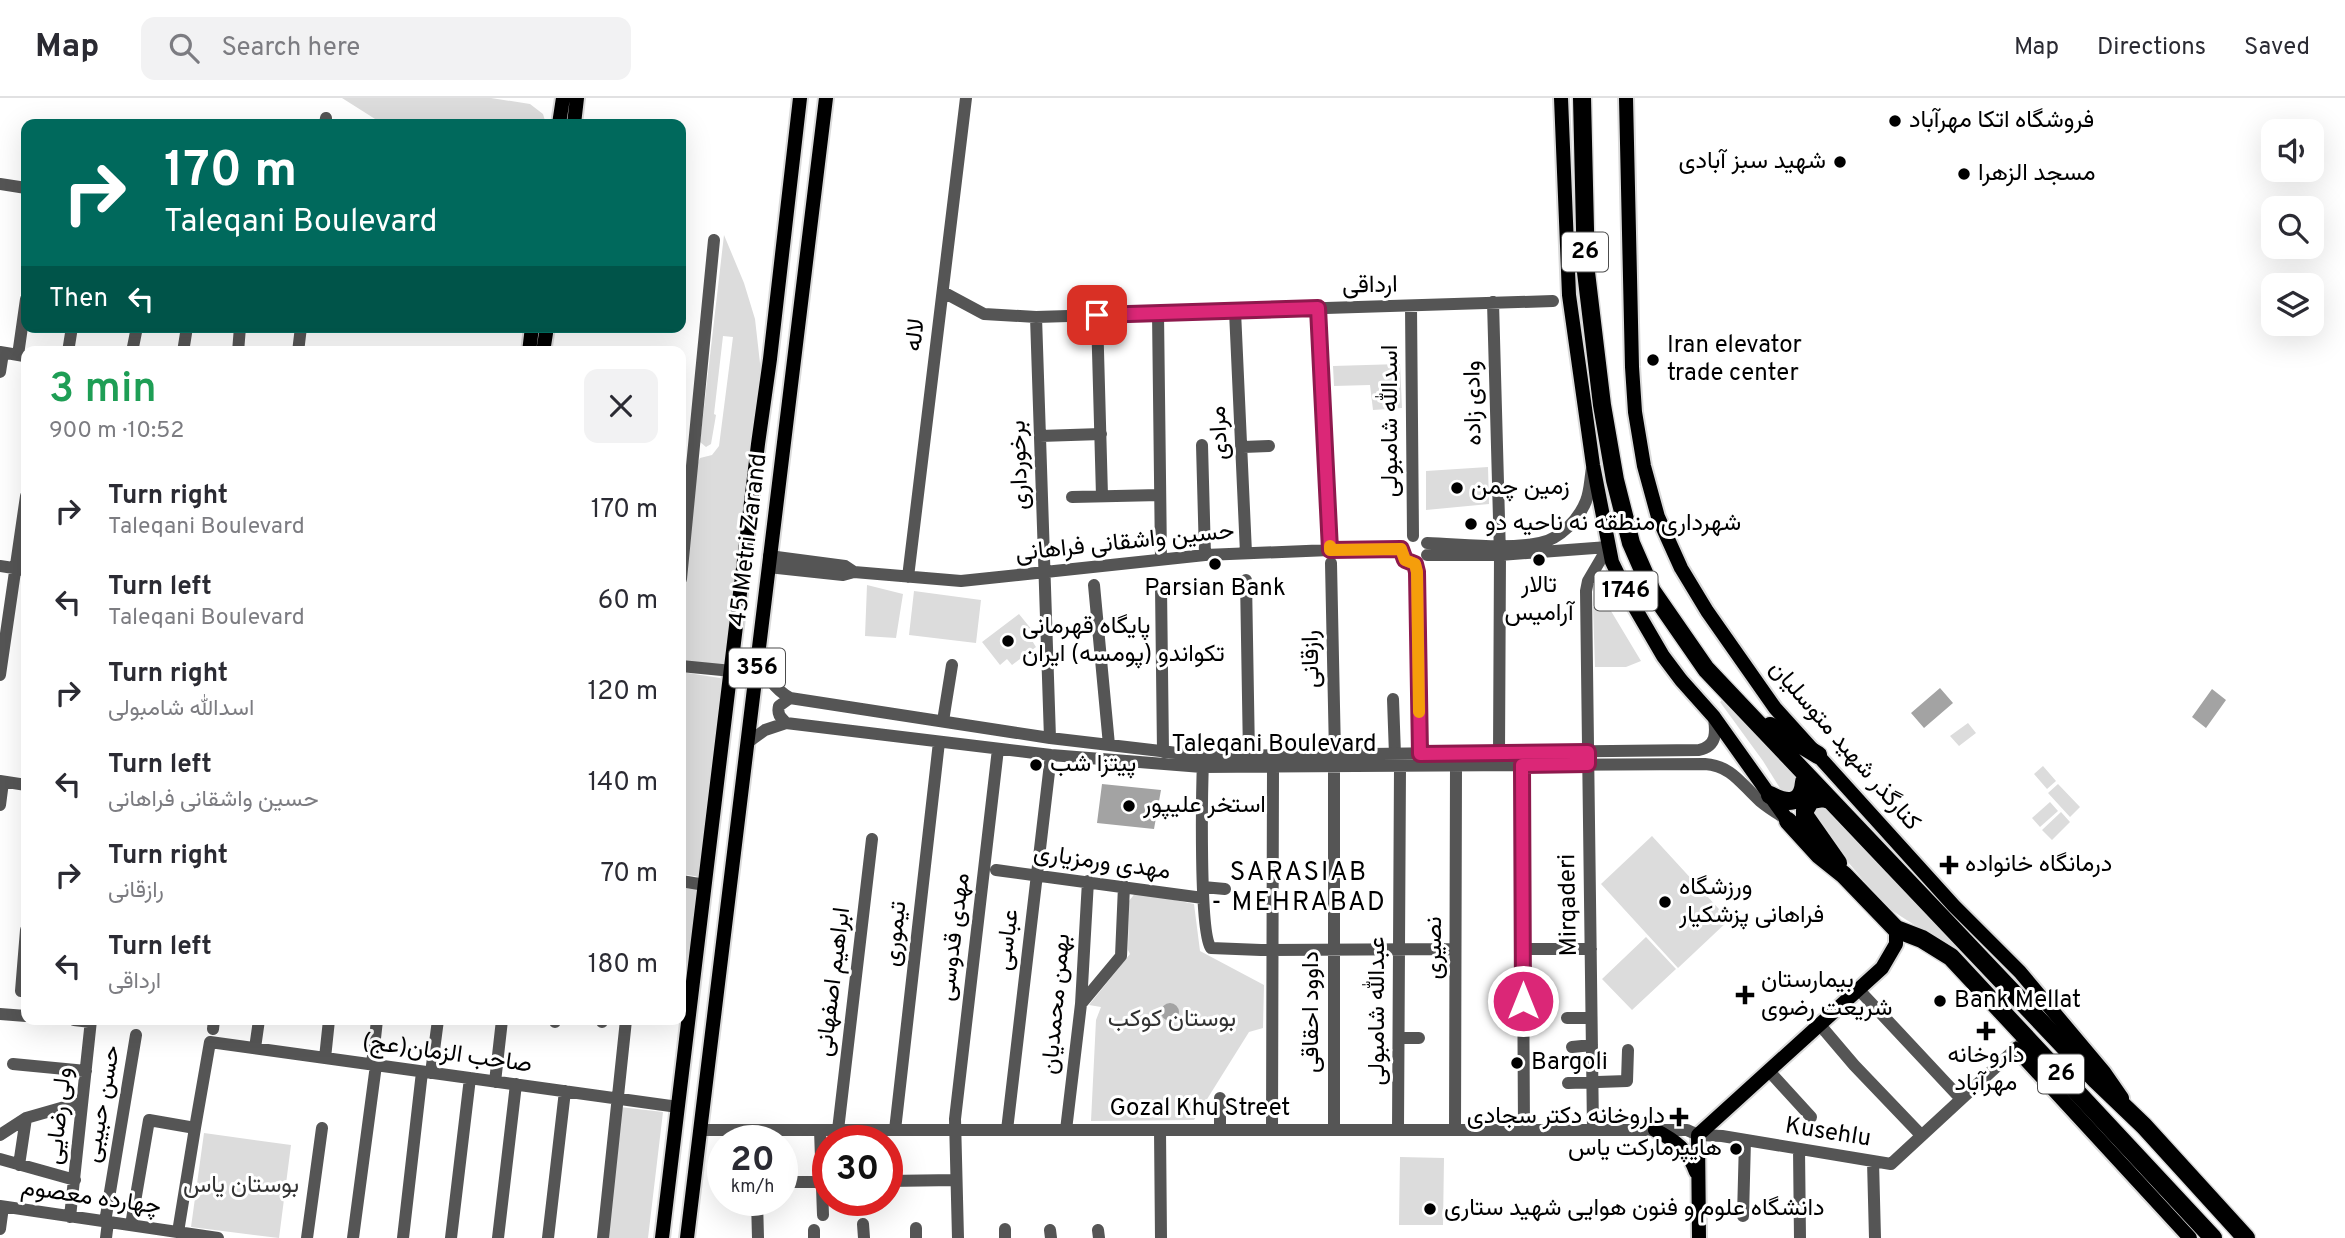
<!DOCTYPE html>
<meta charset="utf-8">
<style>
:root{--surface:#fff;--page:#f2f2f3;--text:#2b2b33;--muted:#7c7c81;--line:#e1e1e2}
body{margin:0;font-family:Overpass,Vazirmatn,sans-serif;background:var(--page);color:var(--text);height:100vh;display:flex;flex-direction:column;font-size:26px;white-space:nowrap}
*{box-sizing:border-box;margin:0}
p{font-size:23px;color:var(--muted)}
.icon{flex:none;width:38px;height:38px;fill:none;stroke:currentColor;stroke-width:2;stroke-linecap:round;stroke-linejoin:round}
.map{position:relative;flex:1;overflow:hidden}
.sheet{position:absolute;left:21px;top:248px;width:665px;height:679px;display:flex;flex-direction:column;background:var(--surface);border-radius:14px;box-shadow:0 7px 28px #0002}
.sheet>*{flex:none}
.top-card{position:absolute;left:21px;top:21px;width:665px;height:214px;border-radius:14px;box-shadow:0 7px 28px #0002;background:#00695c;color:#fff;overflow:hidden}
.controls{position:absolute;left:2261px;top:21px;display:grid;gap:14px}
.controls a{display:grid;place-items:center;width:63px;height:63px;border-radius:14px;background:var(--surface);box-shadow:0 7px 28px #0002;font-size:35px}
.speed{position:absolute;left:707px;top:1027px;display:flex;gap:14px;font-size:35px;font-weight:700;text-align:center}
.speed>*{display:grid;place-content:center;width:91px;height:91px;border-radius:50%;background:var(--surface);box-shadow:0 7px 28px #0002;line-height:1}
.speed small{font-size:18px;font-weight:400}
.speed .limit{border:10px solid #d22;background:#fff;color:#111}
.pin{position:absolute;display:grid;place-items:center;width:60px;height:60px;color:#fff;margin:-30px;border-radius:14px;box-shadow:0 4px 10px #0006}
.me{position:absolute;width:77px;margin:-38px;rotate:0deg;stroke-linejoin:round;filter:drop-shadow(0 0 5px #0008)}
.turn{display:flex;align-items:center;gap:24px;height:147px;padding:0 28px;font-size:32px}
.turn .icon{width:91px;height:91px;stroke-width:2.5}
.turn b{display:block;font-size:49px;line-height:60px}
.then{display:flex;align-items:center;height:66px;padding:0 28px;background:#0003;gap:14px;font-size:26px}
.round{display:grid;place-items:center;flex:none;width:74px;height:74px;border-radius:14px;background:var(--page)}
.overview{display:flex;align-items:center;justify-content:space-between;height:119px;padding:0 28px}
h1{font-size:42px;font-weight:600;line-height:52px;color:#1e9e55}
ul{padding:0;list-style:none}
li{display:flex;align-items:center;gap:21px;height:91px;padding:0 28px}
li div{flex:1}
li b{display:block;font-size:26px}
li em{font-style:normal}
header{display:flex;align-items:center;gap:42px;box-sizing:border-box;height:98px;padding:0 35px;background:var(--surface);border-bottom:2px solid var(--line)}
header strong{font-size:33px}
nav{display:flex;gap:38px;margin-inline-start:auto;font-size:24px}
.search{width:490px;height:63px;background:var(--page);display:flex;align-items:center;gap:18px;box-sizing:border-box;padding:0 24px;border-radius:14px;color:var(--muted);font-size:26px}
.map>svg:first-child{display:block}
.green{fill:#dcdcdc}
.water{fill:#a3a3a3}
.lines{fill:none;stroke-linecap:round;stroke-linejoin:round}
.major-casing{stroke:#dbdbdb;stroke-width:18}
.highway-casing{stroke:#dbdbdb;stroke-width:21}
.minor{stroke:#555;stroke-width:12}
.major{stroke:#000;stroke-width:14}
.highway{stroke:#000;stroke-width:18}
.route-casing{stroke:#8e194d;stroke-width:18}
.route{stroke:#db2777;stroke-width:12}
.slow{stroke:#f59e0b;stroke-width:12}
.poi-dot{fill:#000;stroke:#fff;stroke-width:2.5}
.labels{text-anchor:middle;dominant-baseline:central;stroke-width:6;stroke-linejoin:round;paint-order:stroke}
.shield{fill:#fff;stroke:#4c4c4c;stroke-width:2}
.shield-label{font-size:23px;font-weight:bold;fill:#000}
.poi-label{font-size:24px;fill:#000;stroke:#fff;text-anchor:start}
.street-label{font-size:24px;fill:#000;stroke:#fff}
.park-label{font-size:24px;fill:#333;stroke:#fff}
.neighbourhood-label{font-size:26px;letter-spacing:2px;fill:#000;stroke:#fff}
</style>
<header>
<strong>Map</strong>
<div class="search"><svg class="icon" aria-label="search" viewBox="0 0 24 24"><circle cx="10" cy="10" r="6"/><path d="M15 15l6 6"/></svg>Search here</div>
<nav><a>Map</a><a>Directions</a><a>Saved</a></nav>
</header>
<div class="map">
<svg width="2345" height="1140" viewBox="0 0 2345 1140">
<rect width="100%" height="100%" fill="#fff"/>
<path class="green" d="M342 0H491L530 6 543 16 546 26H383Z
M724 137 744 185 755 221 761 274 727 564 722 568 681 563V508L696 369 700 360 712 357 719 348 733 239 723 238 714 316 716 317 711 346 706 349 700 344Z
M1400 266 1402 310 1373 312 1370 287 1334 288 1333 268Z
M1488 369 1489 406 1426 412V373Z
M867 487 903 496 896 540 865 538Z
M914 493 981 502 976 545 909 537Z
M1604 506 1608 508 1641 563 1626 569H1595L1593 509Z
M1019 516 1036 537 1031 541 1036 549 1012 567 1007 561 1000 567 982 544Z
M681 574 720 580 723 583 701 779 681 776Z
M1725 600 1817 697 1801 724 1763 663 1720 604Z
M1968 625 1976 635 1959 648 1950 638Z
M2043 668 2056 683 2047 691 2034 676Z
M2058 686 2080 709 2070 719 2048 695Z
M2050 704 2058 713 2040 729 2032 720Z
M1822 706C1864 755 1913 798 1957 846L1953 852 1885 808 1816 726 1811 707Z
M2061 714 2070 724 2052 742 2042 732Z
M1652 738 1729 822 1678 870 1601 786Z
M681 787 695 789 699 794 686 906H681Z
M1136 794 1194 806 1200 853 1264 887 1263 930 1249 934 1194 1022 1091 1023 1096 922 1101 909 1089 907 1130 856 1128 852 1129 803Z
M1646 839 1676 871 1632 912 1602 881Z
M620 1009 663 1014 648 1140H604Z
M204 1035 291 1047 279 1140 191 1129Z
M1400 1059 1444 1060 1443 1127H1399Z"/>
<path class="water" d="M1940 590 1953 605 1924 630 1911 615Z
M2212 591 2226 602 2206 630 2192 619Z
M1102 686 1161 692 1154 731 1097 725Z
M1161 914a9 9 0 1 1 18 0a9 9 0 1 1-18 0Z"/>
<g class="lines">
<g class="major-casing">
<path id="major" d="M1561 0 1569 197 1593 367 1612 464 1631 503 1663 558 1681 582 1714 619 1788 723
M1626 0 1632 269 1635 314 1644 368 1658 419 1681 470 1707 513 1775 610 1954 808 2020 874 2104 974 2122 1000
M559 26 563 0
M574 26 577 0
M529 254 532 229
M543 254 547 229
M2016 951 2190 1140
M1655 1032C1676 1043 1688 1052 1696 1074
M662 1140 758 346 770 261 800 0
M687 1140 826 0
M1699 1140 1698 1037 1882 870 1896 846V831"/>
</g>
<g class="highway-casing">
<path id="highway" d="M1582 0 1586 174 1602 307 1615 382 1631 445 1652 493 1706 571 2096 982 2144 1028 2246 1140
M1770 628 1818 657
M1770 697C1787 706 1802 707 1804 684
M1830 702 1823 700 1811 702 1805 712V718L1838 765
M1788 723 1819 757 1844 777 1896 831 1922 841 1951 859 2213 1140"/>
</g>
<path class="minor" d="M325 26 326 20
M0 86 26 90
M943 194 984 216 1036 219 1553 203
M1493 204 1500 457 1499 655
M1411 208 1413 438
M1318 210 1330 452
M1235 213 1246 455
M1158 215 1161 461
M1097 217 1102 398
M1036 219 1050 640
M0 254 24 258
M68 254 72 229
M132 254 137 229
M183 254 187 229
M238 254 240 229
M298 254 301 229
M18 257 26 201
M0 274 3 255
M1040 338 1101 336
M1202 347 1205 457
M1243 349 1269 348
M1072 399 1160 397
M1427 445C1461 446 1506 452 1540 445 1560 441 1579 421 1586 403 1590 393 1590 381 1592 371
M1427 457H1500L1608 449
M769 458 845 468 854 474
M1331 465 1335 656
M1415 466 1417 473 1420 656
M0 468 26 472
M768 469 843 477 854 474 961 483 1205 457 1330 452 1401 451
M908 479 966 0
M681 481 714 142
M1246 482 1249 658
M1094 487 1109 647
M1161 489 1163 654
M758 559C766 577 773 590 790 600L1050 640 1203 658 1699 652C1717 648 1716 635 1714 619
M681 568 732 573
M0 577 26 398
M1393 601 1395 657
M943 623 952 567
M786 625C780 619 777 616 779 608L790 600
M747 645 765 632 786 625 1051 657 1202 669 1705 666C1732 668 1741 686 1760 703 1767 709 1775 714 1783 719
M1203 663C1202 690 1199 835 1211 850L1261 852 1455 851
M1522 667 1524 1032
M1334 669V1032
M0 683 26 687
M0 707 3 684
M996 772 1203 800
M681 783 705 787
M1203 789 1225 791
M1523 851H1591
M1859 892 1961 1001
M21 893 26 832
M1081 906 1121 858 1124 788
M0 916 26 918
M1567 920H1591
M74 922 91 924
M555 924V922
M602 924V922
M1820 927 1854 967 1921 1037
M213 931 214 922
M1399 940H1419
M1572 949 1592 947
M255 950 259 922
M325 960 329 922
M13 966 86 973
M372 967 377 922
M1769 973 1811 1019
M431 975 438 922
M495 984 502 922
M1568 985 1627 983 1628 952
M1220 1000V1032
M195 1030 210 944 678 1009
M700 1032H1687L1698 1037 1722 1038 1891 1066 2022 945
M820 1032 823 1117
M838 1032 872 741
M895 1032 939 644
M1007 1032 1051 657
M1066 1032 1081 906 1088 783
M1160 1032 1161 1140
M1272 1032 1273 669
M1398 1032 1400 669
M1455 1032 1456 668
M1593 1032 1586 493 1588 483 1608 449
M0 1037 26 1020 82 1004
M1799 1051 1800 1140
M0 1061 75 1082
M1873 1063 1875 1140
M19 1067 26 1020
M887 1083 956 1082
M782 1084H827
M757 1102 758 1140
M0 1108 218 1140
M1743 1118 1745 1042
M70 1119 91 922
M105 1124 136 937
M863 1126 864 1140
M131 1127 149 1022 195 1030 178 1134
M916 1130V1140
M0 1131 3 1109
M1005 1131V1140
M814 1132V1140
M1050 1132 1051 1140
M1098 1132 1099 1140
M106 1140 108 1124
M307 1140 322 1030
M353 1140 376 967
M403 1140 422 974
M451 1140 470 980
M498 1140 516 986
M548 1140 565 993
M603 1140 626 922
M958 1140 955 1021 998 651"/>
<use href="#major" class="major"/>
<use href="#highway" class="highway"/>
</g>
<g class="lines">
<g class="route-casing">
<path id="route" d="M1097 217 1318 210 1330 452 1401 451 1405 462 1415 466 1417 474 1420 656 1588 654V666L1522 667 1523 903"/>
</g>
<use href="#route" class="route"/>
<path class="slow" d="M1330 448V452L1401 451 1405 462 1415 466 1417 474 1419 614"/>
</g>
<g class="poi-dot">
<circle cx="1895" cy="23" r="7"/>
<circle cx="1840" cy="64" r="7"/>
<circle cx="1964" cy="76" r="7"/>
<circle cx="1653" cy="262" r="7"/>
<circle cx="1457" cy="390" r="7"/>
<circle cx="1471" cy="426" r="7"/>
<circle cx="1539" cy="462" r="7"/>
<circle cx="1215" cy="466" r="7"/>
<circle cx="1008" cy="543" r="7"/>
<circle cx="1036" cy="667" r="7"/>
<circle cx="1129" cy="708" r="7"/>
<path d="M1945.5 756.5h7v7h7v7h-7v7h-7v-7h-7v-7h7z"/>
<circle cx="1665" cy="804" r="7"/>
<path d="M1741.5 886.5h7v7h7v7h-7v7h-7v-7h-7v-7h7z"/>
<circle cx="1940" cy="903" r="7"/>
<path d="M1982.5 922.5h7v7h7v7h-7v7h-7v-7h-7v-7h7z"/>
<circle cx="1517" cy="965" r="7"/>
<path d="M1675.5 1008.5h7v7h7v7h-7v7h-7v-7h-7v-7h7z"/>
<circle cx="1736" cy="1051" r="7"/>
<circle cx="1430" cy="1111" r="7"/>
</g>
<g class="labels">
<g class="shield">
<rect x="1562" y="134.5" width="46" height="39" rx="5"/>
<rect x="1594.5" y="473.5" width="63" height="39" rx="5"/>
<rect x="729" y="550.5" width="56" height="39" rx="5"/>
<rect x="2038" y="956.5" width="46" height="39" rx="5"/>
</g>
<g class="shield-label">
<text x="1585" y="154">26</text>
<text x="1626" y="493">1746</text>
<text x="757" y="570">356</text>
<text x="2061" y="976">26</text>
</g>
<g class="poi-label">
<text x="1909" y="23">فروشگاه اتکا مهرآباد</text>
<text x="1826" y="64" text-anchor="end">شهید سبز آبادی</text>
<text x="1978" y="76">مسجد الزهرا</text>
<text x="1667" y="248">Iran elevator<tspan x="1667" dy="28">trade center</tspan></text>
<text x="1471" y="390">زمین چمن</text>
<text x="1485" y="426">شهرداری منطقه نه ناحیه دو</text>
<text x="1539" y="488" text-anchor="middle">تالار<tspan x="1539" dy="28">آرامیس</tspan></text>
<text x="1215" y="491" text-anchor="middle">Parsian Bank</text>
<text x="1022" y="529">پایگاه قهرمانی<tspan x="1022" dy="28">تکواندو (پومسه) ایران</tspan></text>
<text x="1050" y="667">پیتزا شب</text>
<text x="1143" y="708">استخر علیپور</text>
<text x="1965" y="767">درمانگاه خانواده</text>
<text x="1679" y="790">ورزشگاه<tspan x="1679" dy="28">فراهانی پزشکیار</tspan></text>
<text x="1761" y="883">بیمارستان<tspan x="1761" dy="28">شریعت رضوی</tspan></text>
<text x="1954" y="903">Bank Mellat</text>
<text x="1986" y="958" text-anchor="middle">داروخانه<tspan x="1986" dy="28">مهرآباد</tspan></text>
<text x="1531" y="965">Bargoli</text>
<text x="1665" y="1019" text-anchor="end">داروخانه دکتر سجادی</text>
<text x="1722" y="1051" text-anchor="end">هایپرمارکت یاس</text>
<text x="1444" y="1111">دانشگاه علوم و فنون هوایی شهید ستاری</text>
</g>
<g class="street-label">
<text transform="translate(1370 188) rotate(-1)">ارداقی</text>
<text transform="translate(916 237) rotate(-83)">لاله</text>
<text transform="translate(1474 305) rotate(-91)">وادی زاده</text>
<text transform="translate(1391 323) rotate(-90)">اسدالله شامبولی</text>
<text transform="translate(1220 335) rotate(-93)">مرادی</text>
<text transform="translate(1020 367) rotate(-92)">برخورداری</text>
<text transform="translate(749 442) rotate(-83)">45 Metri Zarand</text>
<text transform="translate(1125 445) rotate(-6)">حسین واشقانی فراهانی</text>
<text transform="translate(1312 561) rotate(-91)">رازقانی</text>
<text x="1274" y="647">Taleqani Boulevard</text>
<text transform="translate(1844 648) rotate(49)">کنارگذر شهید متوسلیان</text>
<text transform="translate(1102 765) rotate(8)">مهدی ورمزیاری</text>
<text transform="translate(1569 807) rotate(-91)">Mirqaderi</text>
<text transform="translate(896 836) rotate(-84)">تیموری</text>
<text transform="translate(955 839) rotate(-83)">مهدی قدوسی</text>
<text transform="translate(1008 842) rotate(-83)">عباسی</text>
<text transform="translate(1435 850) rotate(-90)">نصیری</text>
<text transform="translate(834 884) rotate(-83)">ابراهیم اصفهانی</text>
<text transform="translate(1057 906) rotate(-85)">بهمن محمدیان</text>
<text transform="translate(1378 913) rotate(-90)">عبدالله شامبولی</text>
<text transform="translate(1312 914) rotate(-90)">داوود احقاقی</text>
<text transform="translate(447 956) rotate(8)">صاحب الزمان(عج)</text>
<text transform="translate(103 1006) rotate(-80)">حسن حبیبی</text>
<text x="1200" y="1011">Gozal Khu Street</text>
<text transform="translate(60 1018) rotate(-84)">ولی رضایی</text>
<text transform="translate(1828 1035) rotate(9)">Kusehlu</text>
<text transform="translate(91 1100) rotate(8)">چهارده معصوم</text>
</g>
<g class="park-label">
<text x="1172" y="922">بوستان کوکب</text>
<text x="241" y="1088">بوستان یاس</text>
</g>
<g class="neighbourhood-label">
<text x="1299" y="775">SARASIAB<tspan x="1299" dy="30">- MEHRABAD</tspan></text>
</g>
</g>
</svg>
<div class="controls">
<a><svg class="icon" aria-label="sound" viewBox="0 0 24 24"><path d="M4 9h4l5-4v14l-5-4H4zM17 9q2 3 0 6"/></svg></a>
<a><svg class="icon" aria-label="search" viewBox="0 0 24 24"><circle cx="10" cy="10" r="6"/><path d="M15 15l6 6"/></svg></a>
<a><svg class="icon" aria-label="layers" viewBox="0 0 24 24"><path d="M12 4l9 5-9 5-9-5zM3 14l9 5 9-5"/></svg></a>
</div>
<div class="speed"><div>20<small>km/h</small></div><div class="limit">30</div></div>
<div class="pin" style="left:1097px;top:217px;background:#d93025"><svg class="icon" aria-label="arrive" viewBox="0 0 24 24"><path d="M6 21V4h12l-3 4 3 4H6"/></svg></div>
<svg class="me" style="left:1523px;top:903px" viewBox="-20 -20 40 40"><circle r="17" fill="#db2777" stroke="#fff" stroke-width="3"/><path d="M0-11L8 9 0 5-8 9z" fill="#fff"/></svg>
<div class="top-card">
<div class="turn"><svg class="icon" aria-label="right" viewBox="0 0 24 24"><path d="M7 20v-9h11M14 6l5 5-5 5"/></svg><div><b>170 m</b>Taleqani Boulevard</div></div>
<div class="then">Then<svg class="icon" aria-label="left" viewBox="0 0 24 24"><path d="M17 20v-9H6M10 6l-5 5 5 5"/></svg></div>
</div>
<section class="sheet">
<div class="overview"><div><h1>3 min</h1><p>900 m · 10:52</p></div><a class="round"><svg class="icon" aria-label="close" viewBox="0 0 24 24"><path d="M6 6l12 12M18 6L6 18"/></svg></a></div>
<ul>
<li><svg class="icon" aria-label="right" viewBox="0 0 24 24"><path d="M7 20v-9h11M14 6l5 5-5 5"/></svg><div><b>Turn right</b><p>Taleqani Boulevard</p></div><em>170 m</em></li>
<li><svg class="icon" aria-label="left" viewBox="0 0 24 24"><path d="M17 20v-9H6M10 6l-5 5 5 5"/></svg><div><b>Turn left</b><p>Taleqani Boulevard</p></div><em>60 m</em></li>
<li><svg class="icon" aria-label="right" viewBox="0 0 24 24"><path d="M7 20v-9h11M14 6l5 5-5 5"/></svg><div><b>Turn right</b><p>اسدالله شامبولی</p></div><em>120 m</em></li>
<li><svg class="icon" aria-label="left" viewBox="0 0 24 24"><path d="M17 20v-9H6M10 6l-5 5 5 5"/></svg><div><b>Turn left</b><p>حسین واشقانی فراهانی</p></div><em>140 m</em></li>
<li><svg class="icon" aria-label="right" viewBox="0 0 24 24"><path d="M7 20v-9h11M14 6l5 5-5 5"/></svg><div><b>Turn right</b><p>رازقانی</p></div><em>70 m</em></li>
<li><svg class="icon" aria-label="left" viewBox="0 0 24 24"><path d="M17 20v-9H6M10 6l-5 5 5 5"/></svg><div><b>Turn left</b><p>ارداقی</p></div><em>180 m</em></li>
</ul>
</section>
</div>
